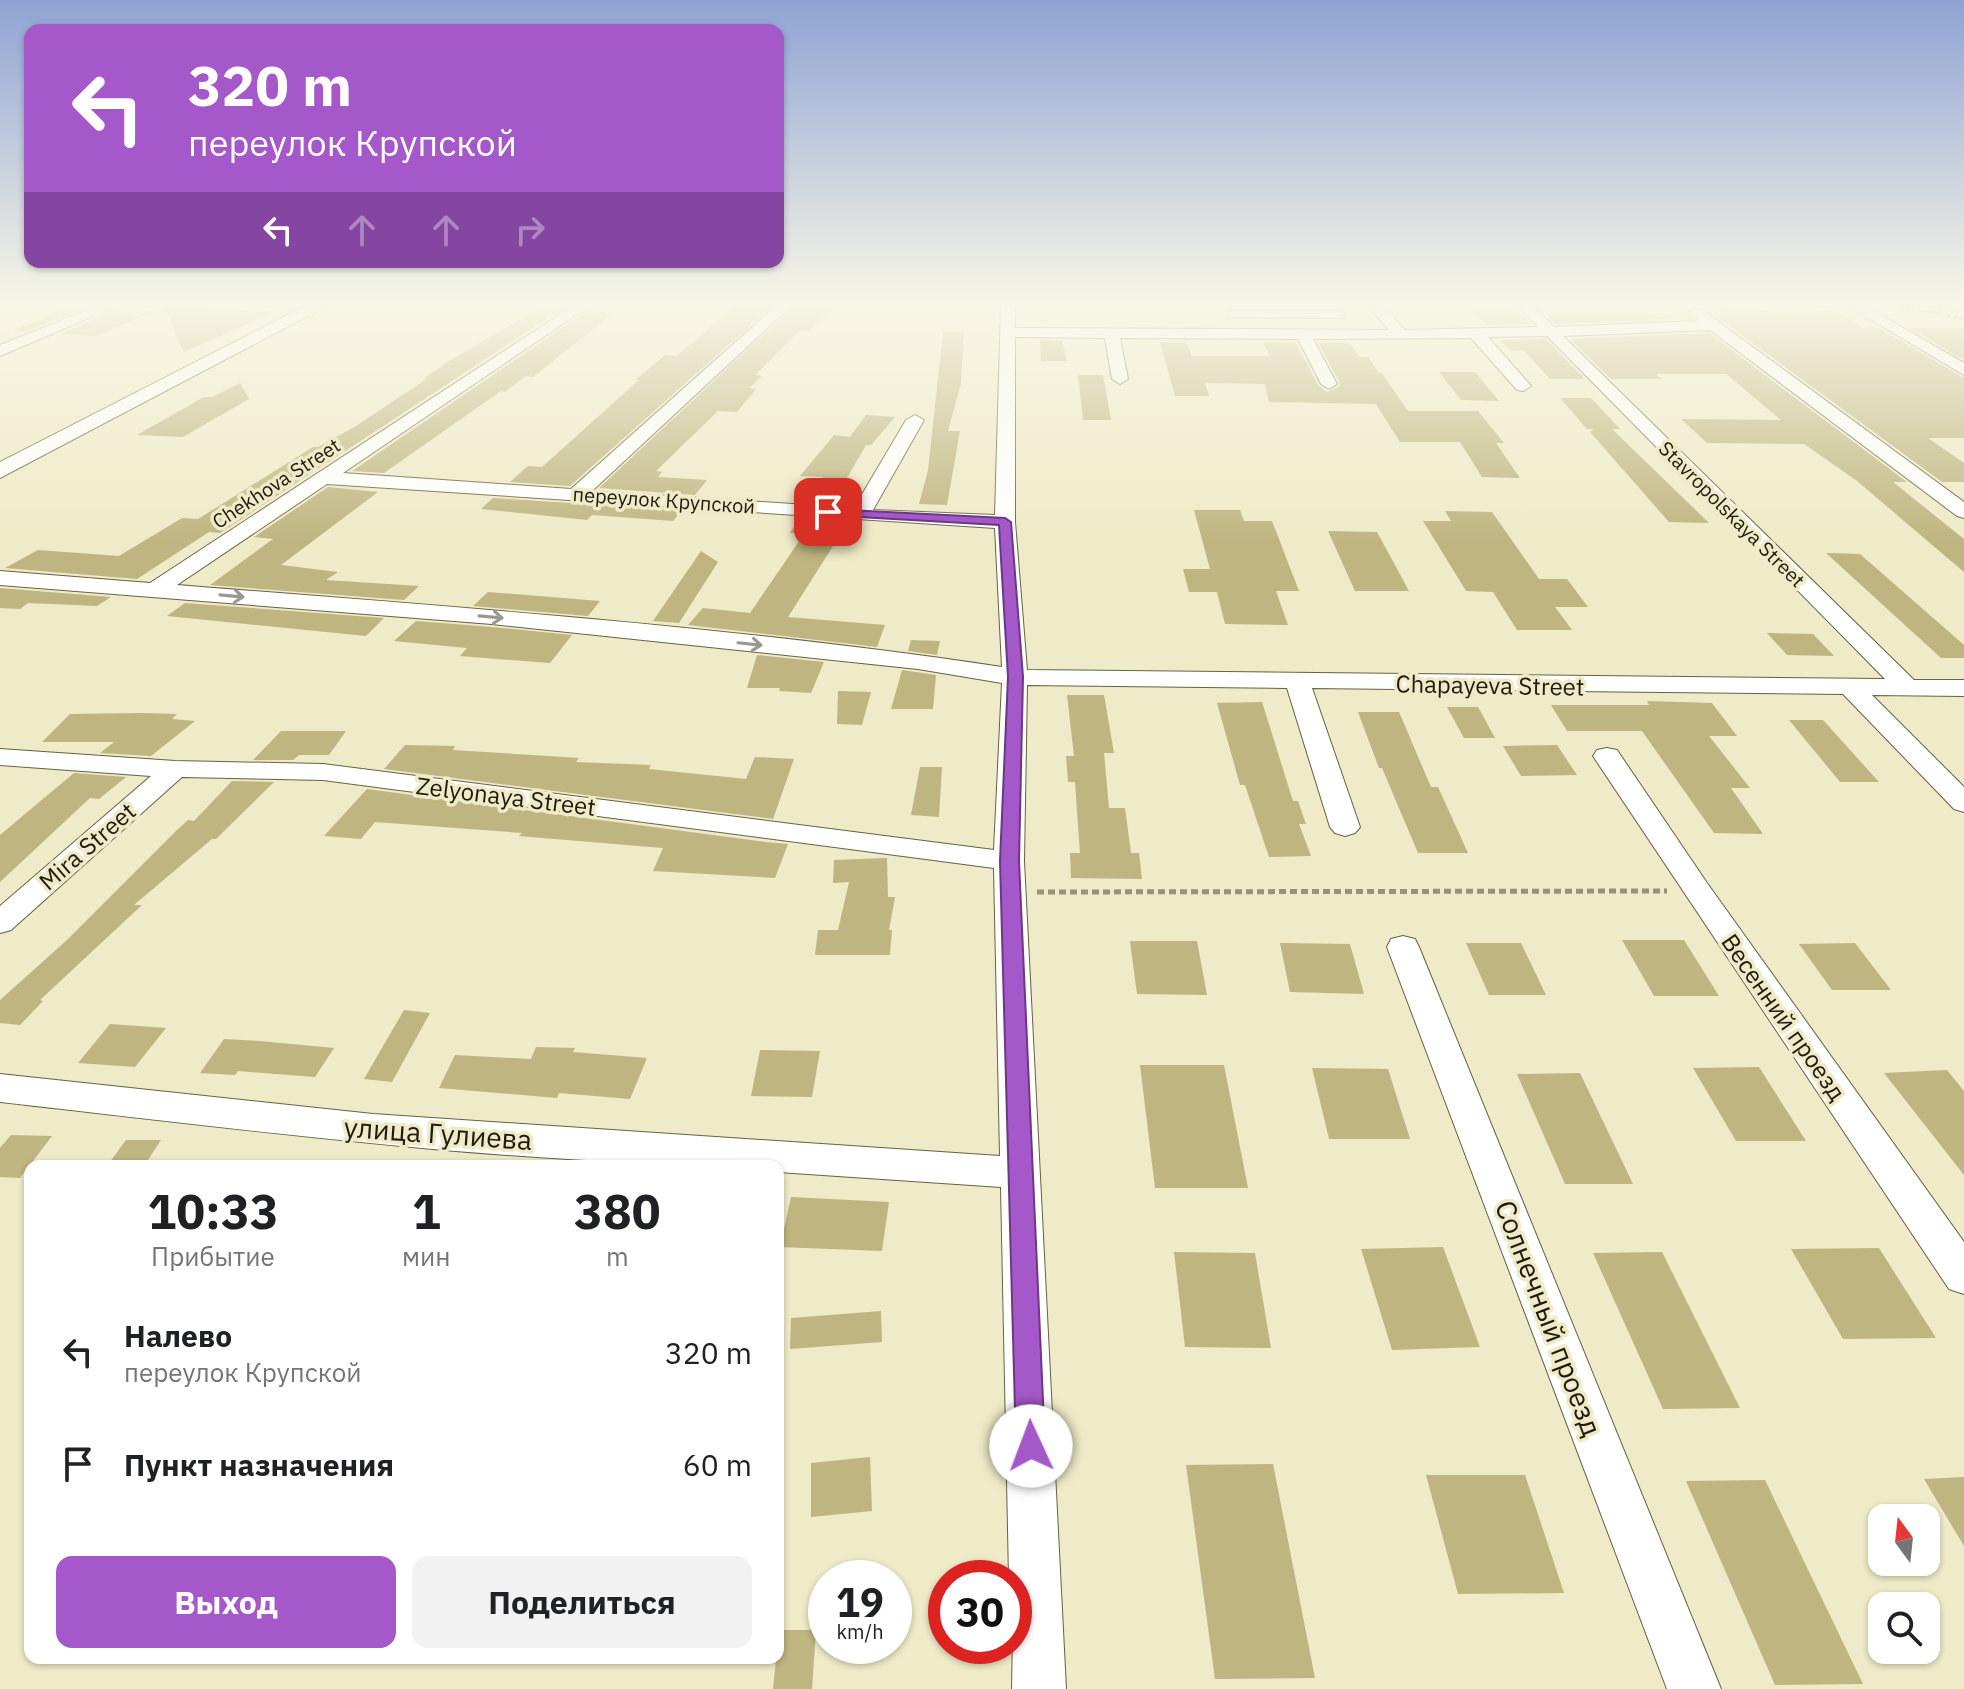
<!DOCTYPE html>
<html lang="ru">
<meta charset="utf-8">
<style>
:root{--surface:#fff;--page:#f2f2f2;--text:#202124;--muted:#757577;--accent:#a558c9}
body{margin:0;font-family:"IBM Plex Sans",sans-serif;background:var(--page);color:var(--text);height:100vh;display:flex;flex-direction:column;font-size:30px;white-space:nowrap}
*{box-sizing:border-box;margin:0}
p{font-size:26px;color:var(--muted)}
.icon{flex:none;width:44px;height:44px;fill:none;stroke:currentColor;stroke-width:2;stroke-linecap:round;stroke-linejoin:round}
.map{position:relative;flex:1;overflow:hidden}
.side{position:absolute;left:24px;top:1160px;width:760px;height:504px;display:flex;flex-direction:column;background:var(--surface);border-radius:16px;box-shadow:0 2px 6px #0004}
.side>*{flex:none}
.hud{position:absolute;left:24px;top:24px;width:760px;height:244px;border-radius:16px;box-shadow:0 2px 6px #0004;background:#a558c9;color:#fff;overflow:hidden}
.needle{width:52px;rotate:345deg}
.tools{position:absolute;left:1868px;top:1504px;display:grid;gap:16px}
.tools a{display:grid;place-items:center;width:72px;height:72px;border-radius:16px;background:var(--surface);box-shadow:0 2px 6px #0004;font-size:40px}
.speed{position:absolute;left:808px;top:1560px;display:flex;gap:16px;font-size:40px;font-weight:700;text-align:center}
.speed>*{display:grid;place-content:center;width:104px;height:104px;border-radius:50%;background:var(--surface);box-shadow:0 2px 6px #0004;line-height:1}
.speed small{font-size:20px;font-weight:400}
.speed .limit{border:12px solid #d22;background:#fff;color:#111}
.pin{position:absolute;display:grid;place-items:center;width:68px;height:68px;color:#fff;margin:-34px;border-radius:16px;box-shadow:0 4px 12px #0006}
.me{position:absolute;width:88px;margin:-44px;rotate:358deg;stroke-linejoin:round;filter:drop-shadow(0 0 6px #0008)}
.turn{display:flex;align-items:center;gap:28px;height:168px;padding:0 32px;font-size:36px}
.turn .icon{width:104px;height:104px;stroke-width:2.5}
.turn b{display:block;font-size:56px;line-height:68px}
.lanes{display:flex;align-items:center;height:76px;padding:0 32px;background:#0003;justify-content:center;gap:40px;direction:ltr}
.lanes .off{opacity:.35}
.eta{display:flex;justify-content:space-evenly;align-items:center;height:136px;text-align:center}
.eta b{font-size:48px;font-weight:700;line-height:56px}
.cta{display:flex;gap:16px;margin-top:auto;padding:16px 32px}
.cta a{flex:1;height:92px;border-radius:16px;background:var(--accent);color:#fff;font-size:32px;font-weight:700;line-height:92px;text-align:center}
.cta a+a{background:var(--page);color:var(--text)}
ul{padding:0;list-style:none}
li{display:flex;align-items:center;gap:24px;height:112px;padding:0 32px}
li div{flex:1}
li b{display:block;font-size:30px}
li em{font-style:normal}
.map>svg:first-child{display:block}
.building{fill:#beb580}
.lines{fill:none;stroke-linecap:round;stroke-linejoin:round}
.minor-casing{stroke:#666142;stroke-width:2}
.major-casing{stroke:#666142;stroke-width:2}
.path-far1{stroke:#97937a;stroke-width:3;stroke-dasharray:4 2;stroke-linecap:butt}
.path{stroke:#97937a;stroke-width:5;stroke-dasharray:7 4;stroke-linecap:butt}
.minor{fill:#fff;fill-rule:evenodd}
.major{fill:#fff;fill-rule:evenodd}
.oneway{stroke:#9a9893}
.route{fill:#a558c9;stroke:#6b3983;stroke-width:2}
.labels{text-anchor:middle;dominant-baseline:central;stroke-width:7;stroke-linejoin:round;paint-order:stroke}
.far-street-label{font-size:20px;fill:#1e1b0f;stroke:#efeac7}
.street-label{font-size:24px;fill:#1e1b0f;stroke:#efeac7}
.near-street-label{font-size:28px;fill:#1e1b0f;stroke:#efeac7}
</style>
<div class="map">
<svg width="1964" height="1689" viewBox="0 0 1964 1689">
<rect width="100%" height="100%" fill="#efeac7"/>
<path class="building" d="M164 306H196L276 311 184 352Z
M736 306H772L570 486 510 482 528 466 542 467 639 380H635L665 355 676 356Z
M794 306H833L808 332 799 331 755 375 762 376 749 388 756 389 737 412 718 411 656 471 662 472 658 477 707 480 695 495 599 488Z
M69 307 85 308 25 332 13 331Z
M540 308 562 309 220 533 209 532 137 579 5 568 38 550 119 556 182 518 198 519 313 447H318L356 426 428 378H424L444 365H442Z
M1469 308 1504 309 1509 314H1522L1531 324 1486 325Z
M1720 308 1838 311 1862 328H1879L1964 378V438H1928L1964 463V482H1942L1713 314H1728Z
M117 309 154 311 96 336 60 334Z
M587 311 613 313 533 377 526 376 505 392 501 391 384 473 352 471Z
M1546 314H1687L1692 318 1555 324Z
M1909 328H1964V360Z
M943 332H964L961 383 948 431H960L947 505 919 504 928 470Z
M1709 333 1907 482H1893L1964 539V572L1857 481 1804 444 1707 443 1681 419 1781 420 1726 374H1655L1662 379H1611L1570 339Z
M1546 339 1585 379H1550L1524 351H1511L1500 340Z
M1040 340 1062 341 1067 361H1041Z
M1160 342 1186 343 1192 356H1270L1263 342 1296 343 1318 385 1327 392 1339 387 1340 383 1318 343H1350L1359 357H1368L1378 372 1382 373 1408 411H1478L1504 443H1496L1520 478 1482 477 1460 442H1400L1376 404 1269 402 1265 384 1205 383 1209 396H1175Z
M1439 372H1475L1499 401 1461 400Z
M1078 375H1103L1111 420H1083Z
M240 383 249 399 183 437 137 435 204 397H212Z
M1560 398H1591L1620 429H1612L1709 523 1669 522 1590 432 1594 429H1587Z
M866 415 895 417 871 445H866L832 504 808 502 823 477 800 476 834 435 850 437Z
M328 487 378 492 281 565 338 572 326 580 419 586 404 600 210 585 273 539 254 537Z
M493 498 682 510 673 521 592 515 587 520 481 509Z
M1194 510H1240L1244 521H1272L1299 591H1276L1288 625 1225 624 1217 592H1189L1183 569H1210Z
M1445 511 1492 512 1539 579H1567L1588 607H1555L1572 630H1517L1493 592 1466 591 1423 521H1451Z
M799 518 823 520 820 526 845 527 788 617 885 625 877 647 688 625 703 608 750 613 804 534 790 533Z
M1328 531 1377 532 1409 591H1355Z
M701 551 718 562 679 623 653 621Z
M1826 553 1860 554 1964 645V658H1941Z
M0 588 111 597 97 606 28 603 20 609 0 608Z
M488 592 600 601 588 616 473 606Z
M185 603 384 618 366 636 167 616Z
M416 621 492 627 572 635 550 663 460 656 467 648 394 641Z
M1767 633 1813 634 1834 656 1787 655Z
M911 640 940 641 937 655 908 651Z
M757 655 824 662 811 693 779 691 780 688H747Z
M902 670 936 675 933 709H891Z
M838 691 871 692 862 725 837 724Z
M1067 695H1104L1114 753H1104L1109 808H1125L1131 853H1139L1142 879 1071 878 1070 853H1080L1075 782H1068L1066 756H1074Z
M1647 701 1712 703 1737 736H1709L1750 788H1731L1763 834 1714 833 1642 731H1567L1551 705H1649Z
M1262 702 1293 801H1298L1306 824H1299L1311 856 1269 857 1245 785H1240L1217 703Z
M1447 707H1478L1495 738H1464Z
M1358 712H1399L1431 787H1438L1468 853H1418L1382 768H1379Z
M142 713 177 714 172 719 195 721 151 756 100 753 114 742H42L70 714Z
M1789 720H1823L1879 782H1840Z
M281 731H346L329 755H299L293 760H253Z
M405 745 455 746 453 750 579 758 576 762 651 765 649 769 746 779 755 757 794 759 773 819 384 769Z
M1557 745 1577 775 1521 776 1503 746Z
M920 767H942L939 817 911 815Z
M74 773 126 777 99 799 90 798 0 882V835Z
M232 781 274 782 216 839H212L134 905H142L40 1000 43 1001 20 1025 0 1023V1000L67 940 177 830 188 820 194 821Z
M367 789 765 842 788 844 775 878 653 871 663 848 519 836 522 833 375 822 361 839 324 836Z
M887 858 888 897H895L889 930H892L890 955H815L818 930H838L849 882 833 883 834 860Z
M1622 940H1684L1719 996H1654Z
M1130 941H1197L1207 995 1137 994Z
M1280 943 1350 944 1364 994 1290 992Z
M1466 943H1521L1546 995H1489Z
M1855 943 1891 990H1832L1799 944Z
M404 1010 430 1013 392 1082 364 1079Z
M110 1024 166 1028 135 1067 78 1063Z
M224 1039 259 1041 334 1048 315 1077 238 1071 235 1075 200 1073Z
M536 1047 575 1048 573 1052 647 1058 630 1099 559 1093 557 1098 439 1088 455 1055 531 1059Z
M760 1050 820 1051 812 1097 751 1096Z
M1140 1065H1224L1248 1188H1155Z
M1759 1067 1806 1141H1736L1693 1068Z
M1312 1068 1388 1069 1410 1139H1329Z
M1947 1070 1964 1091V1175L1884 1073Z
M1580 1073 1633 1184H1565L1517 1074Z
M11 1135 52 1136 20 1178 0 1177V1148Z
M126 1140H161L144 1166H107Z
M791 1197 889 1202 882 1251 780 1247Z
M1443 1247 1480 1347 1392 1350 1361 1249Z
M1879 1248 1936 1338 1843 1339 1791 1249Z
M1174 1252 1255 1253 1271 1348 1185 1347Z
M1662 1252 1740 1408 1663 1409 1593 1253Z
M881 1311 882 1342 790 1349 791 1318Z
M870 1457 872 1511 811 1517V1463Z
M1273 1464 1315 1678 1215 1679 1186 1465Z
M1426 1475H1525L1564 1593 1458 1594Z
M1964 1477V1546L1924 1479Z
M1765 1480 1863 1684 1775 1685 1686 1481Z
M779 1630H816L812 1689H773Z"/>
<g class="lines">
<g class="minor-casing">
<path id="minor" d="M98 306H117L0 356V345Z
M573 306H589L343 473 571 489 776 306H791L592 491 854 508 906 420 915 415 924 420 873 510 995 515 1001 306H1015V328L1389 330 1368 306H1383L1405 330 1538 327 1518 306H1533L1554 327 1699 321 1689 312 1691 309H1701L1964 502V518L1957 516 1710 330 1563 336 1914 680H1964V696L1872 695 1964 787V812L1954 809 1843 694 1312 688 1360 827 1355 833 1345 836 1335 833 1330 827 1287 688 1027 685 1024 861 1066 1689H1012L1014 1578H1009L1001 1187 778 1172V1166C518 1166 258 1131 0 1102V1074L373 1114 1000 1156 994 868 323 780 182 777 11 930 0 933V906L151 776 0 765V749L175 761 323 764 994 850 1002 683 918 669 492 624 0 585V571L150 583ZM1547 336 1885 679 1027 670 1015 522V337L1105 338 1112 379 1120 384 1128 379 1120 338 1298 339 1321 384 1329 389 1337 384 1313 339 1471 338 1517 390 1523 391 1531 386 1488 337ZM327 484 995 528 1002 667C729 626 452 607 177 585Z
M1848 306H1865L1964 363V375Z
M1234 310H1338L1345 314 1338 318 1229 317V311Z
M1607 748 1617 750 1707 883 1964 1242V1294L1949 1289 1593 756 1597 750Z
M1403 936 1415 939 1419 947 1721 1689H1667L1387 947 1391 939Z"/>
</g>
<g class="major-casing">
<path id="major" d="M305 306H327L0 478V462Z"/>
</g>
<path class="path-far1" d="M1900 306 1964 319
M1932 306 1964 311"/>
<path class="path" d="M1037 892 1667 891"/>
<use href="#minor" class="minor"/>
<use href="#major" class="major"/>
</g>
<defs><path id="oneway-shaft" d="M-6 0H5M1.5-3L5.5 0L1.5 3" fill="none" stroke-width="1.6" stroke-linecap="round" stroke-linejoin="round" transform="scale(2)"/></defs>
<g class="oneway">
<use href="#oneway-shaft" transform="translate(232 596) rotate(5)"/>
<use href="#oneway-shaft" transform="translate(491 617) rotate(5)"/>
<use href="#oneway-shaft" transform="translate(750 644) rotate(6)"/>
</g>
<linearGradient id="sky" x2="0" y2="1"><stop stop-color="#8ea3d4"/><stop offset="0.56" stop-color="#f8f6e6"/><stop offset="1" stop-color="#f8f6e6" stop-opacity="0"/></linearGradient>
<rect width="1964" height="542" fill="url(#sky)"/>
<path class="route" d="M828 509 1005 518 1011 522 1023 677 1019 861 1045 1446 1041 1456 1031 1460 1021 1456 1016 1446 1000 861 1008 677 999 525 824 515V510Z"/>
<g class="labels">
<g class="far-street-label">
<text transform="translate(276 483) rotate(-33)">Chekhova Street</text>
<text transform="translate(664 500) rotate(4)">переулок Крупской</text>
<text transform="translate(1732 514) rotate(45)">Stavropolskaya Street</text>
</g>
<g class="street-label">
<text transform="translate(1490 685) rotate(1)">Chapayeva Street</text>
<text transform="translate(506 796) rotate(7)">Zelyonaya Street</text>
<text transform="translate(87 846) rotate(-41)">Mira Street</text>
<text transform="translate(1784 1017) rotate(55)">Весенний проезд</text>
</g>
<g class="near-street-label">
<text transform="translate(438 1133) rotate(4)">улица Гулиева</text>
<text transform="translate(1549 1318) rotate(69)">Солнечный проезд</text>
</g>
</g>
</svg>
<div class="tools">
<a><svg class="needle" viewBox="-14 -14 28 28"><path d="M0-13l5 13h-10z" fill="#e53935"/><path d="M0 13l5-13h-10z" fill="#757577"/></svg></a>
<a><svg class="icon" aria-label="search" viewBox="0 0 24 24"><circle cx="10" cy="10" r="6"/><path d="M15 15l6 6"/></svg></a>
</div>
<div class="speed"><div>19<small>km/h</small></div><div class="limit">30</div></div>
<div class="pin" style="left:828px;top:512px;background:#d93025"><svg class="icon" aria-label="arrive" viewBox="0 0 24 24"><path d="M6 21V4h12l-3 4 3 4H6"/></svg></div>
<svg class="me" style="left:1031px;top:1446px" viewBox="-20 -20 40 40"><circle r="19" fill="#fff"/><path d="M0-13L10 11 0 6-10 11z" fill="#a558c9"/></svg>
<div class="hud">
<div class="turn"><svg class="icon" aria-label="left" viewBox="0 0 24 24"><path d="M17 20v-9H6M10 6l-5 5 5 5"/></svg><div><b>320 m</b>переулок Крупской</div></div>
<div class="lanes"><svg class="icon" aria-label="left" viewBox="0 0 24 24"><path d="M17 20v-9H6M10 6l-5 5 5 5"/></svg><svg class="icon off" aria-label="ahead" viewBox="0 0 24 24"><path d="M12 20V5M6 11l6-6 6 6"/></svg><svg class="icon off" aria-label="ahead" viewBox="0 0 24 24"><path d="M12 20V5M6 11l6-6 6 6"/></svg><svg class="icon off" aria-label="right" viewBox="0 0 24 24"><path d="M7 20v-9h11M14 6l5 5-5 5"/></svg></div>
</div>
<section class="side">
<div class="eta">
<div><b>10:33</b><p>Прибытие</p></div>
<div><b>1</b><p>мин</p></div>
<div><b>380</b><p>m</p></div>
</div>
<ul>
<li><svg class="icon" aria-label="left" viewBox="0 0 24 24"><path d="M17 20v-9H6M10 6l-5 5 5 5"/></svg><div><b>Налево</b><p>переулок Крупской</p></div><em>320 m</em></li>
<li><svg class="icon" aria-label="arrive" viewBox="0 0 24 24"><path d="M6 21V4h12l-3 4 3 4H6"/></svg><div><b>Пункт назначения</b></div><em>60 m</em></li>
</ul>
<div class="cta"><a>Выход</a><a>Поделиться</a></div>
</section>
</div>
